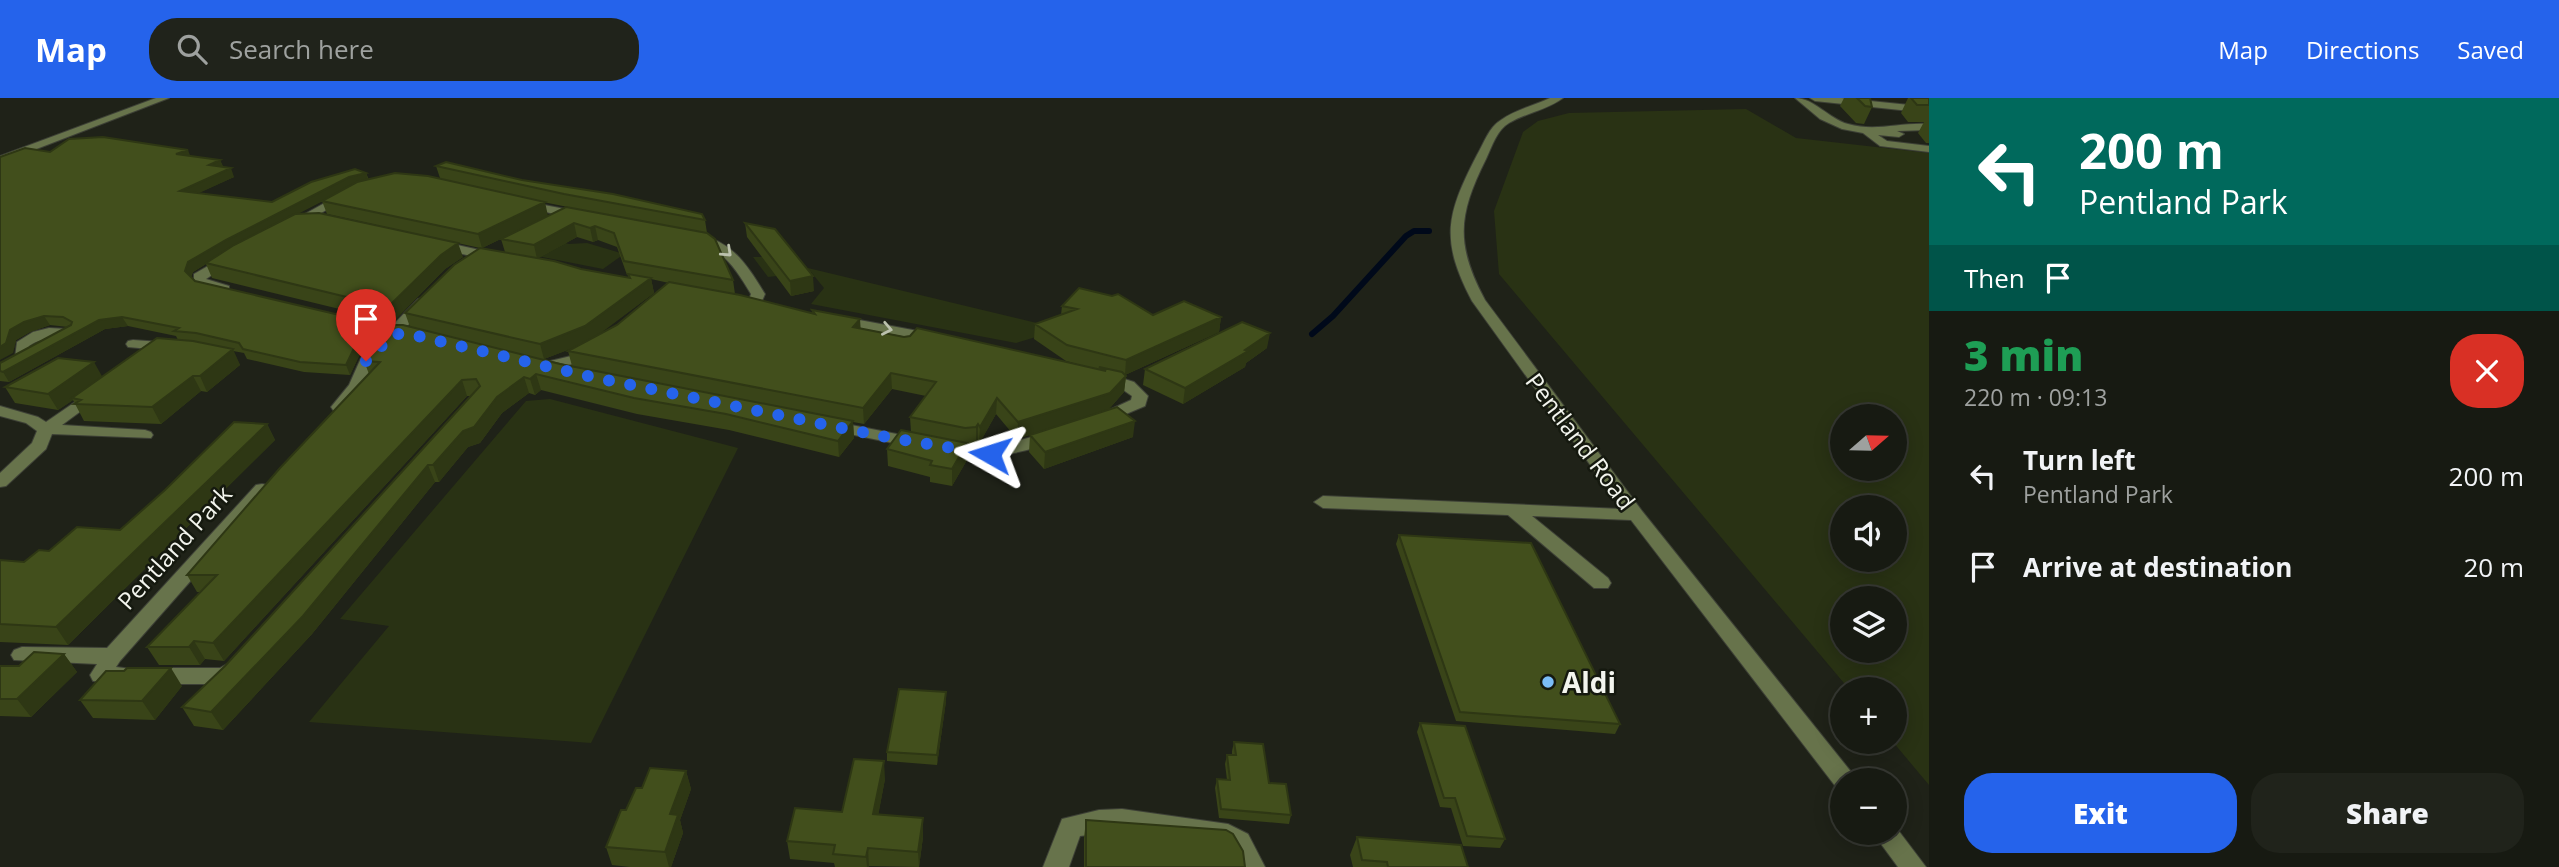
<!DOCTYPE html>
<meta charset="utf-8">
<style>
:root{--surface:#171a12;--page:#20231b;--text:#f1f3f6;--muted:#9ea19f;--line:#363832;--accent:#2563eb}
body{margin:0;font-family:"Open Sans",sans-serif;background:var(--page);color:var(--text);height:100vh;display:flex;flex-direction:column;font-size:26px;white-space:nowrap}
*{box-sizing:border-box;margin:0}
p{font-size:23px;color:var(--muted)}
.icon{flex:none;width:38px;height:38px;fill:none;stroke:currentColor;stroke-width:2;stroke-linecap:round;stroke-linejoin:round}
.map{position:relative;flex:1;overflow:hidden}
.drawer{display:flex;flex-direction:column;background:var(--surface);width:630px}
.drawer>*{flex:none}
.guide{background:#00695c;color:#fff;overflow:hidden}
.needle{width:46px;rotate:70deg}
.tools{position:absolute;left:1830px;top:306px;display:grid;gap:14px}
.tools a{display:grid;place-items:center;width:77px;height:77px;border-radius:50%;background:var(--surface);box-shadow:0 4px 18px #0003,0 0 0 2px var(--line);font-size:35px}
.pin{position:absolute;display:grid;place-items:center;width:60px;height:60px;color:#fff;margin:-72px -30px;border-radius:50% 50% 50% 0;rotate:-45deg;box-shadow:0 0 7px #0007}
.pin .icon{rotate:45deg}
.me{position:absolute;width:77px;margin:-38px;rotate:276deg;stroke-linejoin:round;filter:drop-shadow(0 0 5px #0008)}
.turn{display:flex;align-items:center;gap:24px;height:147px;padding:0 35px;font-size:32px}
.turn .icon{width:91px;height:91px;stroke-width:2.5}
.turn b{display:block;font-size:49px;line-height:60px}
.then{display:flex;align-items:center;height:66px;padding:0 35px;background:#0003;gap:14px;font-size:26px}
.round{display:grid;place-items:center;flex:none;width:74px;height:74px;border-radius:28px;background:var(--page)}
.summary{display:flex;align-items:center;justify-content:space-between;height:119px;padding:0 35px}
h1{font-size:42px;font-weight:800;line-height:52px;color:#1e9e55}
.primary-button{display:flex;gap:14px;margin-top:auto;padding:14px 35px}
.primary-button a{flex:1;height:80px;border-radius:28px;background:var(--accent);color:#fff;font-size:28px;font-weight:800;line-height:80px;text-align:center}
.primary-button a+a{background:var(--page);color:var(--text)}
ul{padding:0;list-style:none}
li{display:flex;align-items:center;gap:21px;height:91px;padding:0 35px}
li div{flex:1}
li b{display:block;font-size:26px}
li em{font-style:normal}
header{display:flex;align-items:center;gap:42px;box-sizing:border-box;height:98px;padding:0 35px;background:var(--accent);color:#fff}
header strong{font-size:33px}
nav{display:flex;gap:38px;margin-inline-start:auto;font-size:24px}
.search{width:490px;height:63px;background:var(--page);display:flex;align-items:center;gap:18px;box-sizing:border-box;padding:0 24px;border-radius:28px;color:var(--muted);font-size:26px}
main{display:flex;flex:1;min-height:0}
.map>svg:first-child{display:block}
.green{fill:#293214;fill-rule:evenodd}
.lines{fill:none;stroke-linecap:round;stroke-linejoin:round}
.stream{stroke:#00091a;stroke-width:6}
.minor-casing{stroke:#3d4036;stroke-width:2}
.minor{fill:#67734b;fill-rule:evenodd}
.wall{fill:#394418;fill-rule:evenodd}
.shaded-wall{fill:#2e3714}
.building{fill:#424f1c;stroke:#2e3714;stroke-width:2}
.oneway{stroke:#bbc1ad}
.route{stroke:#2563eb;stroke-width:12;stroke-dasharray:0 21.6}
.poi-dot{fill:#7bbef8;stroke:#15190f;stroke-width:2.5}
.labels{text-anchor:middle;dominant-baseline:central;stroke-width:5;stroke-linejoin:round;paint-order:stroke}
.street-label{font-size:24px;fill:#f3f5ee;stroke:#15190f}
.near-poi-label{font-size:28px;font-weight:bold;fill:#f3f5ee;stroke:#15190f;text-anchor:start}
</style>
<header>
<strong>Map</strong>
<div class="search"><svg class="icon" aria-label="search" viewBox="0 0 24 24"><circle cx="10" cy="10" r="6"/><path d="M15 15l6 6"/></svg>Search here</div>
<nav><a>Map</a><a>Directions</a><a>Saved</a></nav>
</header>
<main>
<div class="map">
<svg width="1929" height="769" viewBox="0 0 1929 769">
<rect width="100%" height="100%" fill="#1f2218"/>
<path class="green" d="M1746 11 1796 40 1929 55V687L1893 644H1895V592L1849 591 1499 176 1494 113 1523 34 1538 23 1569 15ZM1895 318V371H1843V318ZM1843 410H1895V462H1843ZM1843 500H1895V553H1843Z
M542 139 569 146 587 145 624 156 603 171 507 152Z
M753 159H762L1062 231 1016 245 811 206 824 190 811 174 768 179Z
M550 301 738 350 591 645 309 624 389 528 340 521 526 303Z"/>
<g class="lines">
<path class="stream" d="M1312 236 1333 218 1406 138 1414 133H1429"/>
<g class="minor-casing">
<path id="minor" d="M156 0H169L0 65V58Z
M1550 0H1563C1547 12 1526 15 1509 25 1497 32 1492 48 1486 61 1458 117 1455 146 1485 202L1642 413 1852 675 1856 682H1843V691L1836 689 1631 422 1532 418 1608 480 1611 485 1608 490H1594L1508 417 1323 410 1314 404 1323 398 1622 411 1472 203C1440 142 1446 117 1477 57 1484 45 1489 29 1501 22 1515 12 1535 7 1550 0Z
M1795 0C1814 0 1829 21 1848 26 1876 34 1900 24 1929 26V32L1897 33 1904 36 1899 39 1878 37 1887 43 1929 48V54L1880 48 1863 35 1842 31 1820 21Z
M1810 0H1841L1929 9V15L1815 3Z
M339 97 349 99 295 130 285 127Z
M523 103 581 114 587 118 581 122 519 108 517 106Z
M695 135C734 145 745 164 765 196L759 210 754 211 747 207 751 196C735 169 722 150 691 142L689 139Z
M439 143 498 156 500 159 494 163 435 150 433 147Z
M229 156 235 160 233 163 206 181 229 188V194L224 195 194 186V176Z
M423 200 430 204 373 264 364 288 345 312H333L331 309 349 287 361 260 418 201Z
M838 218 934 236 941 240 934 244 833 225 831 222Z
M49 230 68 231 75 235C65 243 46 236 29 248L27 263H17L15 260 17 244 33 234Z
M133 242 161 244 168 248 161 252 128 249 126 246 128 243Z
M590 248 597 252 581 264 547 272 540 268 542 265 571 258Z
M1105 275 1134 284 1148 298 1145 308 1100 327 1094 325 1092 322 1094 319 1131 302 1132 298 1119 289 1100 283 1097 280 1100 277Z
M94 291 100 293 102 296 100 299 62 327 145 332 151 334 153 337 151 340 52 336 46 351 6 388 0 389V375L32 345 37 333 26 325 0 318V308L38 319 46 324Z
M831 323 917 340 925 345 917 350 825 331 823 328Z
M1050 334 1058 339 1056 343C1017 357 980 364 939 354L937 350 945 345 999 348Z
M262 386 268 387 271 391 268 395 120 563 116 569 132 571 135 577 132 583 124 585 93 583 90 577 97 566 14 562 11 557 14 552 22 549 107 550 256 387Z
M232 563 240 565 243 571 234 584 226 586H152L144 584 141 578 144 572 152 570H220Z
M1122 711 1228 726 1248 736 1265 769H1239L1230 752 1215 744 1122 733 1080 738 1069 769H1043L1062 721 1099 712Z
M1895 728 1926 769H1898L1873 735H1895Z"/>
</g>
<use href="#minor" class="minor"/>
</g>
<path class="wall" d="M1844 0H1870L1872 9 1864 26 1856 25 1840 8Z
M1908 0H1929V45H1926L1918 35 1924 24H1908L1901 15Z
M50 54 190 58 220 62 223 69 234 79 198 95 272 104 366 75 369 82 440 80 436 68 522 82 705 122 707 135 733 182 735 196 812 215V212L861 231 904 239 1099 272 1066 263 1034 241 1035 226 1061 217 1062 208 1153 217 1221 219 1219 234 1125 277 1126 278 1124 294 1109 311 1017 341 996 316 979 346 978 342 976 346H967V362L952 388 930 384V379L888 368 887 351 911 334 910 319 926 298 892 291 864 326 853 324 854 340 839 359 729 332 637 316 541 292 535 297 529 295 502 315 480 345 468 349 439 384H435L312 536 223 632 194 628 182 609 225 568 471 298H467L224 563 205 561 200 567H159L147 549 200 494H197L187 477 369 276 364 263 410 229 405 215 480 150 327 116 322 103 297 116 463 159 445 171 393 224 212 180 206 166 193 174 191 179 195 183 382 235 359 258 350 277 304 274 247 261 244 255 233 253 240 267 207 294 201 293 161 326 84 323 73 302 58 312 15 305 5 289 102 279 178 242 176 238 128 228 105 231 9 284 0 283V265L68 229 50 227 30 234 16 242 13 255ZM533 102 568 109 501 141 505 154 482 150 548 118ZM577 139 593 144 598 142 617 149 627 177H629V180L581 171 538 160ZM651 181 669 185 617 227 597 237 654 195ZM575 249 568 253 572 268 544 261Z
M745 125 814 193 791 198 747 139Z
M1267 250 1246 265 1245 269 1183 306 1143 287 1145 271Z
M267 326 275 342 68 547 0 544V462L24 464 49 453 120 432Z
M1030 337 1133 339 1044 371 1029 354Z
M1399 437 1620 626 1615 636 1456 623 1396 446Z
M64 556 77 574 31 619 0 618V568H19Z
M182 588 155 622 93 620 80 602Z
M946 594V603L937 667 887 663V654Z
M1420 625 1505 741 1500 750 1463 748 1451 710 1440 709 1417 634Z
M1234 644 1269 685 1291 717 1289 726 1219 720 1215 690 1217 681 1227 682 1225 666 1227 657H1232V653Z
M686 673 691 691 680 722 683 735 671 769H630L612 767 606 749 642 690Z
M885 681 878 717 923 739 919 769 869 768V769H835L834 765 790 761 787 743 842 714Z
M1086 722 1245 769H1084V740Z
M1357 739 1468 769H1353L1350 757Z"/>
<path class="shaded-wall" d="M188 52 191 60 176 56Z
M220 62 224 70 209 67Z
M231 70 234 79 184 102 180 93Z
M366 75 369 84 352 88 230 151 193 174 189 182 185 173 188 164 226 142 349 79Z
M545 104 548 118 482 150 478 136Z
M574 125 577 139 537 161 534 147Z
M595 128 598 142 593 144 590 130Z
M458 145 463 159 445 171 393 224 388 209 441 157Z
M813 178 814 193 791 198 790 183Z
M651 180 654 195 589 244 544 261 540 246Z
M44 218 50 227 30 234 16 242 13 255 0 262V249L10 232 24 224Z
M122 219 128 228 105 231 9 284 3 274 99 222Z
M1221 219 1219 234 1125 277 1126 262Z
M860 221 861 236 853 229Z
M378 226 382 235 359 258 350 277 346 267 355 248Z
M1270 235 1267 250 1246 265 1245 269 1183 306 1185 290Z
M233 251 240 267 207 294 200 278Z
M94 264 103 280 72 300 73 302 58 312 48 296Z
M891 275 892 291 864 326 863 310Z
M536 276 541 292 535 297 530 281Z
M193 278 201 293 161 326 152 309Z
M1126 278 1124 294 1109 311 1017 341 1018 324Z
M524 279 529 295 502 315 480 345 468 349 439 384 433 367 463 333 497 299Z
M462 282 467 298 224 563 213 545Z
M997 300 996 316 979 346 980 329Z
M853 323 854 340 839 359 838 343Z
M1135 323 1133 339 1044 371 1045 354Z
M267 326 275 342 68 547 56 529Z
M978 326V342L976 346V329Z
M967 345V362L952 388V371Z
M428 367 435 384 312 536 223 632 211 614Z
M194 543 205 561 200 567 189 549Z
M64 556 77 574 31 619 17 601Z
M171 570 182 588 155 622 142 603Z
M946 594V603L937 667V657Z
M884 663 885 681 875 735 873 716Z
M686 673 691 691 680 722 683 735 671 769H669L665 754 670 716Z
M923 720V739L919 769 918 754Z
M868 750 869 769H867L866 759Z"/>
<path class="building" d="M1857 0H1870L1872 9 1865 8Z
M1911 0H1929V7H1917Z
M103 39 188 52 176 56 220 62 209 67 231 70 180 93 272 104 311 84 355 71 366 75 349 79 226 142 188 164 185 173 195 183 378 226 355 248 346 267 300 264 243 251 239 245 196 235 174 233 179 230 122 219 99 222 3 274 0 273V265L71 227 72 224 63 219 44 218 24 224 10 232 6 245 0 249V59L25 50 50 54 69 41Z
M446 64 522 82 613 96 702 116 705 122 564 96 436 68Z
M395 75 428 78 545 104 478 136 322 103 357 84Z
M566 109 707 135 715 141 733 182 624 163 614 135 595 128 590 130 574 125 534 147 501 141Z
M319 115 458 145 441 157 388 209 206 165 234 147 295 116Z
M745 125 775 131 813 178 790 183Z
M480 150 554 163 581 171 630 180 628 176 651 180 585 228 540 246 405 215 454 167Z
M669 184 740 197 815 216 812 212 860 221 853 229 904 239 910 238 917 230 1106 273 1099 269 1122 274 1126 278 1110 295 1018 324 997 300 980 329 978 326 976 329 965 330 910 319 936 284 891 275 863 310 568 253 617 227Z
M1079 190 1112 198 1118 196 1153 217 1184 203 1221 219 1126 262 1067 247 1035 226 1077 211 1062 208Z
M1242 224 1270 235 1245 252 1248 253 1185 290 1145 271Z
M393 227H403L560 266 853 323 838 343 726 316 634 300 536 276 530 281 524 279 497 299 474 329 463 333 433 367H428L303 518 211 614 182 609 225 568 480 288 476 281 462 282 213 545 194 543 189 549H147L217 477H187L280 370 380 264 364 263 369 251Z
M157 240 193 243 233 251 200 278H193L152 309 74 306 81 302 72 300Z
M58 260 94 264 48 296 5 289Z
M1117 309 1135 323 1045 354 1030 337Z
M234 324 267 326 56 529 0 526V462L24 464 39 452 49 453 77 429 120 432 165 392Z
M901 332 967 345 952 371 930 367 932 363 887 351Z
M1399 437 1531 445 1620 626 1460 614Z
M34 554 64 556 17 601H0V568H19Z
M127 570H171L142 603 80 602 106 573H124Z
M899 591 946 594 937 657 887 654Z
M1420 625 1465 628 1505 741 1467 738 1455 700H1444Z
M1234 644 1263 646 1269 685 1286 686 1291 717 1221 711 1217 681 1230 682 1227 657H1236Z
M854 661 884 663 873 716 923 720 918 754 868 750 866 759 833 756 835 747 787 743 795 710 842 714Z
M650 670 686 673 670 716 678 717 665 754 606 749 621 712H626L636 690H642Z
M1086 722 1226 732 1233 736 1243 753 1245 769H1086Z
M1357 739 1461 747 1468 769H1388L1387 764 1362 762Z"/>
<defs><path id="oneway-chevron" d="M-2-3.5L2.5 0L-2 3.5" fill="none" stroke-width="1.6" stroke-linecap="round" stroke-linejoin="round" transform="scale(1.75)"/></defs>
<g class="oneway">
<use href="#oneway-chevron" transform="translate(727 154) rotate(43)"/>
<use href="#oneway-chevron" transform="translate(887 231) rotate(11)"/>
</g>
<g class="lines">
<path class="route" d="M366 263 394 236H409L592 279 886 339 990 356"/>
</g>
<circle class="poi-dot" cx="1548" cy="584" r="7"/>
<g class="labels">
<g class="street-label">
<text transform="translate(1581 343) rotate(53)">Pentland Road</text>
<text transform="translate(174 449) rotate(-48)">Pentland Park</text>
</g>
<g class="near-poi-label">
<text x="1562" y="584">Aldi</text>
</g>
</g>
</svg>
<div class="tools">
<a><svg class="needle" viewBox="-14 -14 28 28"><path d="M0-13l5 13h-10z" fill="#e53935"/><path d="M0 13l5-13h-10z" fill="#9ea19f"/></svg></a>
<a><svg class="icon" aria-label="sound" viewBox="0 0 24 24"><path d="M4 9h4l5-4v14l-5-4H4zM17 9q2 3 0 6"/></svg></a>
<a><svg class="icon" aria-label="layers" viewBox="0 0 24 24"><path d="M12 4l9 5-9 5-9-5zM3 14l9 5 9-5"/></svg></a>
<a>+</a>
<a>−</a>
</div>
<div class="pin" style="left:366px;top:263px;background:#d93025"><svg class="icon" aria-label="arrive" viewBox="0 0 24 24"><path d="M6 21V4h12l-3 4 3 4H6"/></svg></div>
<svg class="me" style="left:990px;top:356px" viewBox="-20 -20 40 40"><path d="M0-17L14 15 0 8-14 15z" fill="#2563eb" stroke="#fff" stroke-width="4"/></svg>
</div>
<section class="drawer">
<div class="guide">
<div class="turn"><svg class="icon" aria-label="left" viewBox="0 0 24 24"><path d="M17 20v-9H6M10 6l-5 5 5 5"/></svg><div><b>200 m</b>Pentland Park</div></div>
<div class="then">Then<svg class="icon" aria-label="arrive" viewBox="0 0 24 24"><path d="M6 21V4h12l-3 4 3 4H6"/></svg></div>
</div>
<div class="summary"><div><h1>3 min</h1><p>220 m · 09:13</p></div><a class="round" style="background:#d93025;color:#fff"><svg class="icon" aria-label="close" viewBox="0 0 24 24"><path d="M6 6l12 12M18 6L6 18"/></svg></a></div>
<ul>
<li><svg class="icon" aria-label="left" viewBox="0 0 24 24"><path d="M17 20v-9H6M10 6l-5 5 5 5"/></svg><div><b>Turn left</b><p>Pentland Park</p></div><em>200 m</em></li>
<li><svg class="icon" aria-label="arrive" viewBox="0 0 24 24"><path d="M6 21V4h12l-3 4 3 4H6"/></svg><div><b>Arrive at destination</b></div><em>20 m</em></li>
</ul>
<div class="primary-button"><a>Exit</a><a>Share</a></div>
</section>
</main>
